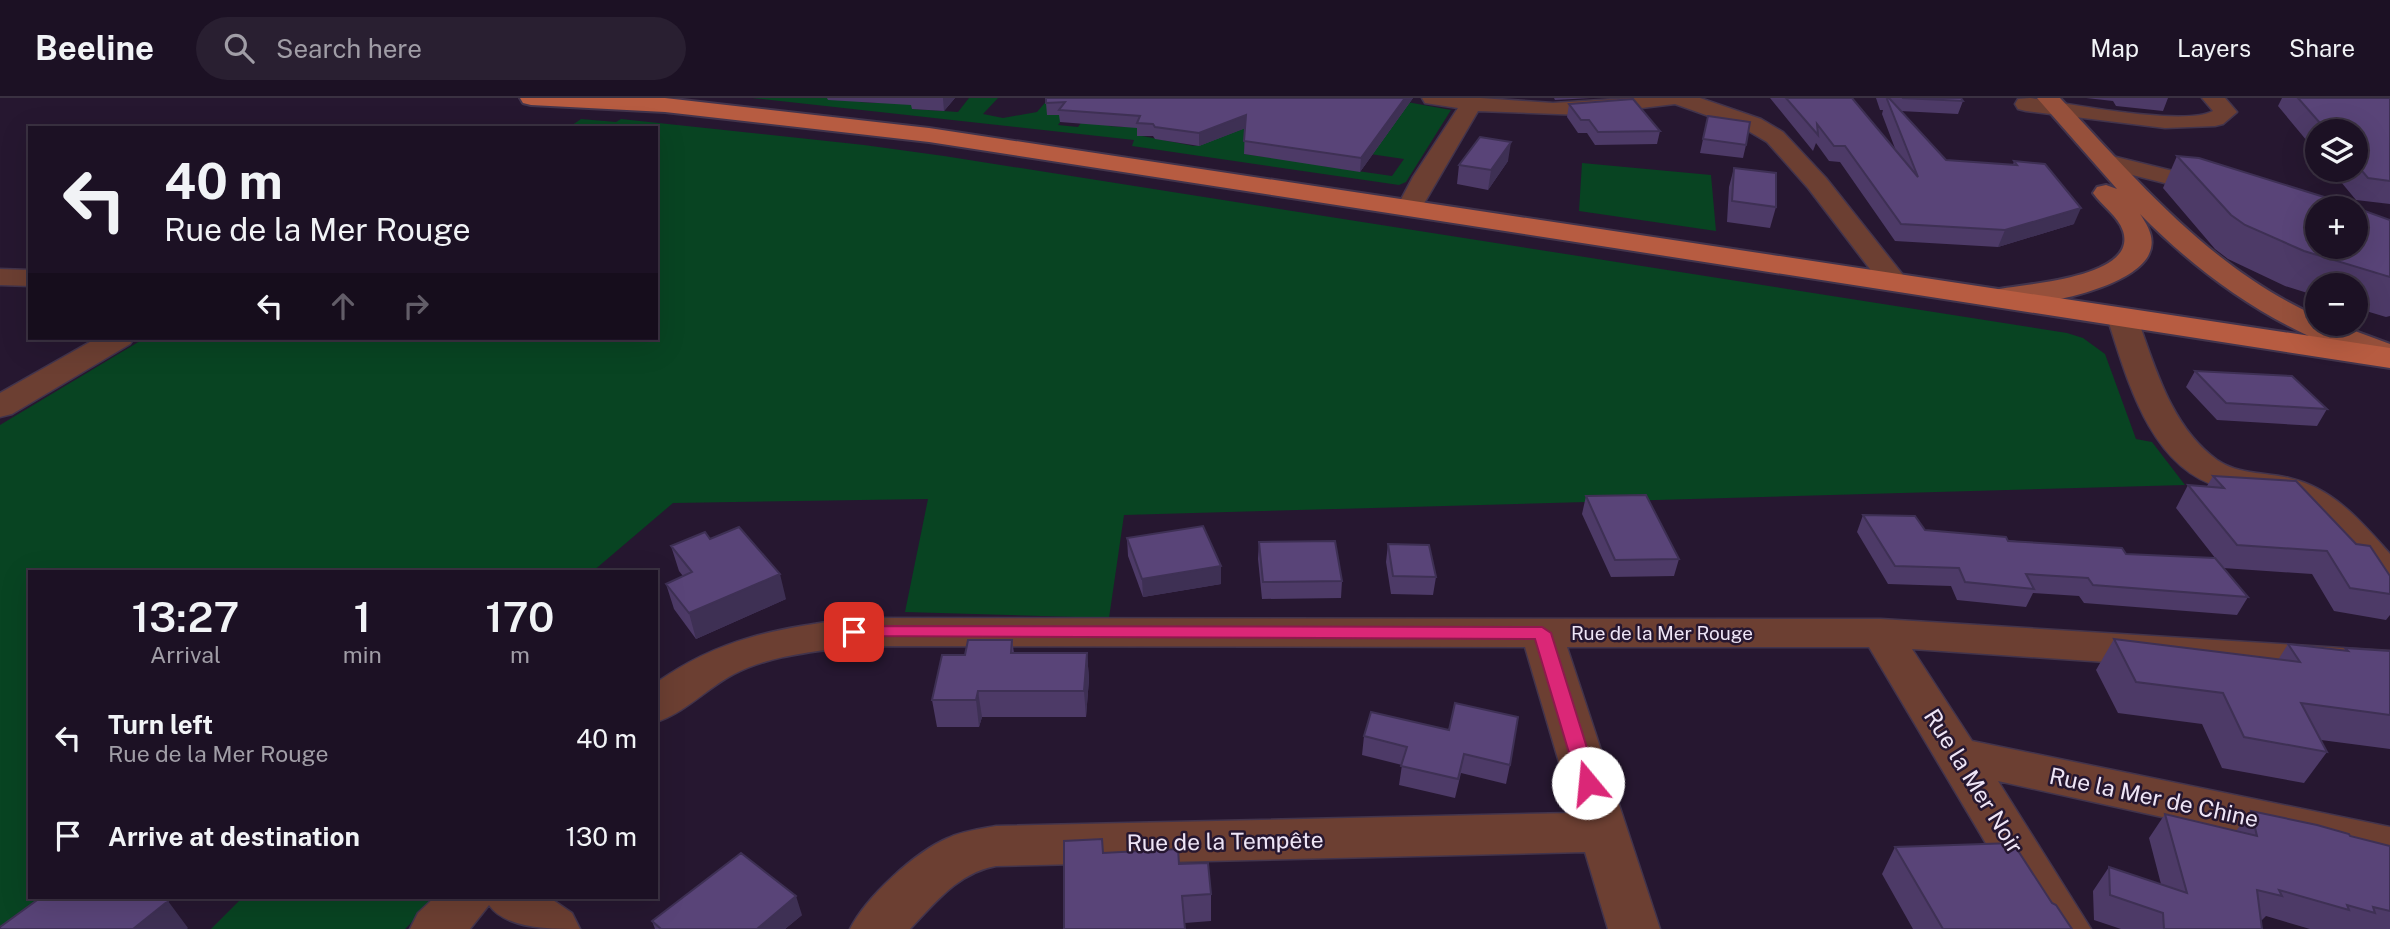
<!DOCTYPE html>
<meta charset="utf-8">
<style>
:root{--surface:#1c1124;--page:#291f31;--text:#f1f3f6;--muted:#a09da6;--line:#3a3141}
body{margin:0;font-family:"Public Sans",sans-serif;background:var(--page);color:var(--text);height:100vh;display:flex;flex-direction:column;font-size:26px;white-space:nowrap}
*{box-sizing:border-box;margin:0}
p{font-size:23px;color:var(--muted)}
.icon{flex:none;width:38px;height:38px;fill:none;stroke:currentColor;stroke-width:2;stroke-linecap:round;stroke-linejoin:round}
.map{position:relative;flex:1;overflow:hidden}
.side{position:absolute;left:28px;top:472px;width:630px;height:329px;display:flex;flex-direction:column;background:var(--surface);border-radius:0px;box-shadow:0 7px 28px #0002,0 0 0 2px var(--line)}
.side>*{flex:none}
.hud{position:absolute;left:28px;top:28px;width:630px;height:214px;border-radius:0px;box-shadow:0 7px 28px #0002,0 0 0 2px var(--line);background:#1c1124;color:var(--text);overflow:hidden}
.buttons{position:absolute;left:2305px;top:21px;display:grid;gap:14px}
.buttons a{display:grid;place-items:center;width:63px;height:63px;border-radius:50%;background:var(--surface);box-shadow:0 7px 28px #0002,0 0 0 2px var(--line);font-size:35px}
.pin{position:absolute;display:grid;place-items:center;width:60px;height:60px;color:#fff;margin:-30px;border-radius:14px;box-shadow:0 4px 10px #0006}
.me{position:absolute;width:77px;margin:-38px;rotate:343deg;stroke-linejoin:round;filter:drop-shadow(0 0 5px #0008)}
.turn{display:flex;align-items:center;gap:24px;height:147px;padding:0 21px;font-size:32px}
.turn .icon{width:91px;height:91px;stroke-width:2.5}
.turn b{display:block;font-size:49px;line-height:60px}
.lanes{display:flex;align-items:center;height:66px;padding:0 21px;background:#0003;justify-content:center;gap:35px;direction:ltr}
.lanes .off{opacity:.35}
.eta{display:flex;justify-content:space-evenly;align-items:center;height:119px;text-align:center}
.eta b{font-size:42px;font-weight:600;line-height:49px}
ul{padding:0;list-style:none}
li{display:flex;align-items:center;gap:21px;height:98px;padding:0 21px}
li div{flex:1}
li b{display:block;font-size:26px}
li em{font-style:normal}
header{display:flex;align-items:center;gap:42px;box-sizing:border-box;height:98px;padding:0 35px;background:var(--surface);border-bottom:2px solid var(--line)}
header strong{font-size:33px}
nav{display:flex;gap:38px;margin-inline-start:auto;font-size:24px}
.search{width:490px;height:63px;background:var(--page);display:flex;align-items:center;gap:18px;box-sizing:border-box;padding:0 24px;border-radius:38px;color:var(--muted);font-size:26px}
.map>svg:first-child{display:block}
.green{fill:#084422;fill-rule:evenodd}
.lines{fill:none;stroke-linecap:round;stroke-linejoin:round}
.minor-casing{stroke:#42344c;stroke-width:3}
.secondary-casing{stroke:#42344c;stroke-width:4}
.primary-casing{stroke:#42344c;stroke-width:4}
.minor{fill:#6c3f32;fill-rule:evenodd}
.secondary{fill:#96503b;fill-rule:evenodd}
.primary{fill:#b75c41;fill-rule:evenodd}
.wall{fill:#4d3a67}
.shaded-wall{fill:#3e3054}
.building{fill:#594478;stroke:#3e3054;stroke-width:2;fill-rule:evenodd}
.route{fill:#db2777;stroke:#8e194d;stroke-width:2}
.labels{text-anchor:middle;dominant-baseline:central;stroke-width:5;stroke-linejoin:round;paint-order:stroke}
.street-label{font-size:19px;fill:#eee5f6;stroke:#261730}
.near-street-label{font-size:23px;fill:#eee5f6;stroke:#261730}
</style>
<header>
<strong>Beeline</strong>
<div class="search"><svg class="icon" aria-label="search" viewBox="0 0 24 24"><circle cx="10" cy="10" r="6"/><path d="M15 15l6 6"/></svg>Search here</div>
<nav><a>Map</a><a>Layers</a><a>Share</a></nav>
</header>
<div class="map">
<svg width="2390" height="831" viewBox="0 0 2390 831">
<rect width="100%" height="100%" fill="#261730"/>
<path class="green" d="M752 0H831L847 3 850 0H862L859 4 876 5 882 0H907L904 4 917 5 913 11 958 14 969 0H998L983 16 1003 20 1037 14 1049 0H1106L1134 4 1138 0H1197L1196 4 1224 5 1226 0H1252L1250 8 1303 10 1306 0H1385L1451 12 1406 84 1399 87 1132 48 1134 42ZM1339 2 1373 9 1397 10 1394 15 1401 16 1394 26 1374 23 1370 28 1347 25 1328 16ZM1102 6 1126 7 1124 11 1135 12 1125 29 1108 28 1110 24 1083 22 1078 29 1058 27 1072 8ZM1172 13H1195L1194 22H1188L1186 27 1209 33 1207 40 1201 43 1202 46 1194 48 1137 37 1143 26 1166 27ZM1265 34 1290 35 1291 47 1302 48 1303 53 1298 54V63L1244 56 1245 47H1249L1250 42H1259V38H1265ZM1314 35 1345 40 1336 51 1404 61 1392 78 1323 68 1324 66 1315 64Z
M581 21 616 24 621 21 864 47 944 58 2067 235 2083 240 2105 256 2136 341 2152 344 2185 387 1124 417 1109 520 905 514 928 401 673 405 592 474H30V800H63L0 831V327L145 240H656V30H568Z
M1582 65 1711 77 1716 133 1579 113Z
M242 800H436L405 831H211Z"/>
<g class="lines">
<g class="minor-casing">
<path id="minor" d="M1422 0H1481L1553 5 1634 0H1700L1761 21 1783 34 1826 80 1907 182 1903 188 1893 190 1883 188 1808 90 1767 44 1745 31 1675 6 1583 17 1478 13 1419 114 1410 117 1401 114 1397 109 1413 79 1458 10 1425 5Z
M2030 0C2066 5 2184 29 2213 13L2202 0H2225L2237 14 2223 26 2215 28 2165 30 2026 13 2018 11 2015 6 2018 1Z
M2108 57 2226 86 2229 91 2226 96 2217 98 2100 69 2096 64 2100 59Z
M0 171 30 172V188L0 187Z
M2122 210 2132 213 2137 219C2155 269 2171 329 2217 362 2239 377 2264 374 2289 380 2333 390 2361 423 2390 456V493C2385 491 2379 490 2375 488 2367 482 2361 471 2354 463 2340 446 2325 428 2306 414 2280 395 2250 398 2220 389 2149 369 2127 280 2107 219L2112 213Z
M97 240H134L130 246 12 316 0 319V295Z
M854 520 1881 521 2390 553V583L1912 551 1972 643 2390 729V769L1998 683 2091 831H2037L1869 549H1567L1660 831H1608L1585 754 996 768C958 775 936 804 910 831H850C866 799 915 754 948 740 963 733 980 731 996 728L1574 715 1525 549 854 548C814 554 770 557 734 576 707 590 685 615 656 624V585C721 539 777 531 854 520Z
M434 800H550L572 815 580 831C549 831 506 831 489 807L470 831H410L418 815Z"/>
</g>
<g class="secondary-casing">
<path id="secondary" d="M2037 0H2060C2138 83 2211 171 2317 218V226H2336L2390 246V267C2292 242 2210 187 2140 116 2148 128 2156 141 2149 156 2133 192 2023 214 1988 205L1984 199 1988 193C2016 186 2139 182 2123 133 2118 118 2102 108 2093 95L2097 89 2106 87 2117 91Z"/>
</g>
<g class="primary-casing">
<path id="primary" d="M520 0H665L929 30 2390 250V270L929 44 665 14 531 7 523 5Z"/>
</g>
<use href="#minor" class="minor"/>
<use href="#secondary" class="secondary"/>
<use href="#primary" class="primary"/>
</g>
<path class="wall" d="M827 0H955L944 13 912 11 911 7 828 2Z
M1413 0 1360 74 1244 56 1245 30 1199 48 1155 41 1153 38H1137V30L1060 24 1059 17H1047L1046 5Z
M1554 0H1591L1555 2Z
M1770 0H1852L1896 53 1882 16 1883 12H1880L1876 0H1961L1963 3 1958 16 1900 13 1946 62 2013 67 2014 63 2074 126 1998 149 1895 143 1840 64 1829 63 1816 45 1813 53Z
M2086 0H2168L2163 13 2116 8 2113 3Z
M2282 0H2390V106L2356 102 2331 72H2356V33H2317V55L2278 8Z
M1569 6 1660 33 1657 46 1595 47 1587 35H1578L1567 19Z
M1708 18 1746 47 1743 60 1700 55Z
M2177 58 2390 122V218L2386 219 2356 210V187H2317V198L2285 188 2228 161 2215 151 2163 90Z
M1508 63 1488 92 1457 86 1459 67Z
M1734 70 1776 109 1770 130 1727 124 1729 89Z
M2195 273 2327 311 2317 328 2217 322 2186 289Z
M2213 378 2356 446 2390 478V517L2386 522 2334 513 2312 476 2223 470 2176 410 2188 387 2207 388Z
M1586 398 1679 461 1674 478 1611 479 1582 416Z
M1863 417 1925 432 2126 456 2248 499 2237 517 2084 505 2079 498 2033 495 2026 509 1957 502 1951 488 1888 486 1857 434Z
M1127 440 1221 468V486L1143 499 1128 458Z
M1259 444 1342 483 1341 500 1262 501 1258 461Z
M1388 446 1436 479 1433 497 1391 496 1386 464Z
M671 448 786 501 696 541 674 511 666 486 683 478 679 473Z
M2114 541 2278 562 2288 546 2344 553 2345 550 2390 553V651L2321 642 2327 654 2304 685 2222 670 2202 626 2118 615 2096 572Z
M1012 542 1014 555H1087L1089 581 1086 619H982L979 629H937L932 602 965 557Z
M1371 614 1510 667 1506 686 1461 675 1455 700 1399 687 1402 667 1362 657 1364 638Z
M2251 713 2390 748V831H2310L2266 818 2262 822H2261L2262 831H2121L2094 822 2093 793 2109 769 2161 786 2149 740 2165 716 2236 733Z
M1895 749 2052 805 2072 831H1913L1882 776Z
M1103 755 1179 766 1211 796V823L1185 825Z
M802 817 785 831H655L652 823Z"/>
<path class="shaded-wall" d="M943 0H955L944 13 943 1Z
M1405 0H1413L1360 74 1361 60Z
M1246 17V30L1199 48V35Z
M1511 44 1508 63 1488 92 1491 72Z
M2081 110 2074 126 1998 149 2005 132Z
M1221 468V486L1143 499 1142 481Z
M780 476 786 501 696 541 689 515Z
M1087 555 1089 581 1086 619 1084 593Z
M978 593 982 619 979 629 976 602Z
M796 798 802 817 785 831H757Z
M168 803 188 830 187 831H133Z"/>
<path class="building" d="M1046 0H1405L1361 60 1244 43 1246 17 1199 35 1155 29 1153 26 1137 25 1140 18 1059 12 1065 4 1046 5Z
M1786 0H1852L1918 79 1887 1 1889 0 1946 62 2017 67 2014 63 2045 66 2081 110 2005 132 1901 126 1845 48H1834L1817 26 1818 37Z
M1902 0H1961L1963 3Z
M2298 0H2390V83L2368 80 2356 66V33H2327Z
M1633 1 1660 33 1598 34 1589 22H1581L1569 6Z
M1708 18 1750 24 1746 47 1703 41Z
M1480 39 1511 44 1491 72 1459 67Z
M2177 58 2199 60 2337 103 2390 122V179L2304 153 2245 127 2231 117ZM2317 110H2356V149H2317Z
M1734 70 1776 75V109L1732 103Z
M2195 273 2292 278 2327 311 2226 305Z
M2213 378 2296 383 2356 446 2370 448 2390 478V496L2350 490 2327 453 2237 447 2188 387 2224 390Z
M1646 397 1679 461 1615 462 1586 398Z
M1863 417 1915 418 1925 432 2006 439 2008 443 2122 450 2126 456 2215 460 2248 499 2093 487 2088 480 2026 476 2034 491 1965 484 1959 470 1895 468Z
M1203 428 1221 468 1142 481 1127 440Z
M739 429 780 476 689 515 666 486 692 474 671 448 705 434 710 441Z
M1335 443 1342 483 1263 484 1259 444Z
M1388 446 1429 447 1436 479 1393 478Z
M2114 541 2300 564 2288 546 2348 553 2345 550 2390 553V617L2301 605 2327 654 2244 639 2223 595 2136 584Z
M968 542H1012L1011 555H1087L1084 593H978L976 602H932L942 557H965Z
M1455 605 1518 619 1510 667 1464 656 1458 681 1401 668 1407 649 1364 638 1371 614 1449 632Z
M2251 713 2317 727 2349 736 2350 738 2390 748V813L2373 809 2375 815 2347 807 2349 812 2279 792 2282 798 2257 792 2262 831H2164L2163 815 2110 797 2109 769 2187 795 2165 716 2257 738Z
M1102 741 1103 755 1178 751 1179 766 1208 765 1211 796 1182 798 1185 831H1064V743Z
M2013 745 2052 805 2056 807 2072 831H1943L1895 749Z
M741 755 796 798 757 831H661L652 823Z
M40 800H162L168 803 133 831H0V829Z"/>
<path class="route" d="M854 528 1542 529 1551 535 1598 685 1595 690 1588 692 1581 690 1578 685 1535 541 847 538 845 534Z"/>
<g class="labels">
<g class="street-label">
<text x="1662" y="535">Rue de la Mer Rouge</text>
</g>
<g class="near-street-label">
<text transform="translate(1974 683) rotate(58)">Rue la Mer Noir</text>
<text transform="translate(2154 699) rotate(12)">Rue la Mer de Chine</text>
<text transform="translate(1225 743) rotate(-1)">Rue de la Tempête</text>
</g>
</g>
</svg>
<div class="buttons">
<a><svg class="icon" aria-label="layers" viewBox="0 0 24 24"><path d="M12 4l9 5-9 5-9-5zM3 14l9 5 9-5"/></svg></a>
<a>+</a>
<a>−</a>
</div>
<div class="pin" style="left:854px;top:534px;background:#d93025"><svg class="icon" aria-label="arrive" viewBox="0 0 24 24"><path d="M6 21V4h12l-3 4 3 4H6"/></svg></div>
<svg class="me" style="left:1588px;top:685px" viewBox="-20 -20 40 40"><circle r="19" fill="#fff"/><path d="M0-13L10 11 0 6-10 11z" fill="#db2777"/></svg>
<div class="hud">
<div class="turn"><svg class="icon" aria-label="left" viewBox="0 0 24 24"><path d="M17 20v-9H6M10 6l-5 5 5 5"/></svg><div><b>40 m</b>Rue de la Mer Rouge</div></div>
<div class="lanes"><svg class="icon" aria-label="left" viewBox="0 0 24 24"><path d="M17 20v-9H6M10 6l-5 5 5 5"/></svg><svg class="icon off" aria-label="ahead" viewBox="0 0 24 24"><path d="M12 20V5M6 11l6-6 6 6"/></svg><svg class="icon off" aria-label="right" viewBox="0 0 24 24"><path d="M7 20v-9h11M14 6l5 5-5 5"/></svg></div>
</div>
<section class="side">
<div class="eta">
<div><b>13:27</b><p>Arrival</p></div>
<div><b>1</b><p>min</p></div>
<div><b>170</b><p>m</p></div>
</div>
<ul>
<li><svg class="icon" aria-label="left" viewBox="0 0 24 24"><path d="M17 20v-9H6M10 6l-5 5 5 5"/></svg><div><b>Turn left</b><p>Rue de la Mer Rouge</p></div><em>40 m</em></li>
<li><svg class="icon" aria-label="arrive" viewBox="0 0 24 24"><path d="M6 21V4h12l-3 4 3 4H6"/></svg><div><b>Arrive at destination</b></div><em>130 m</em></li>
</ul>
</section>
</div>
